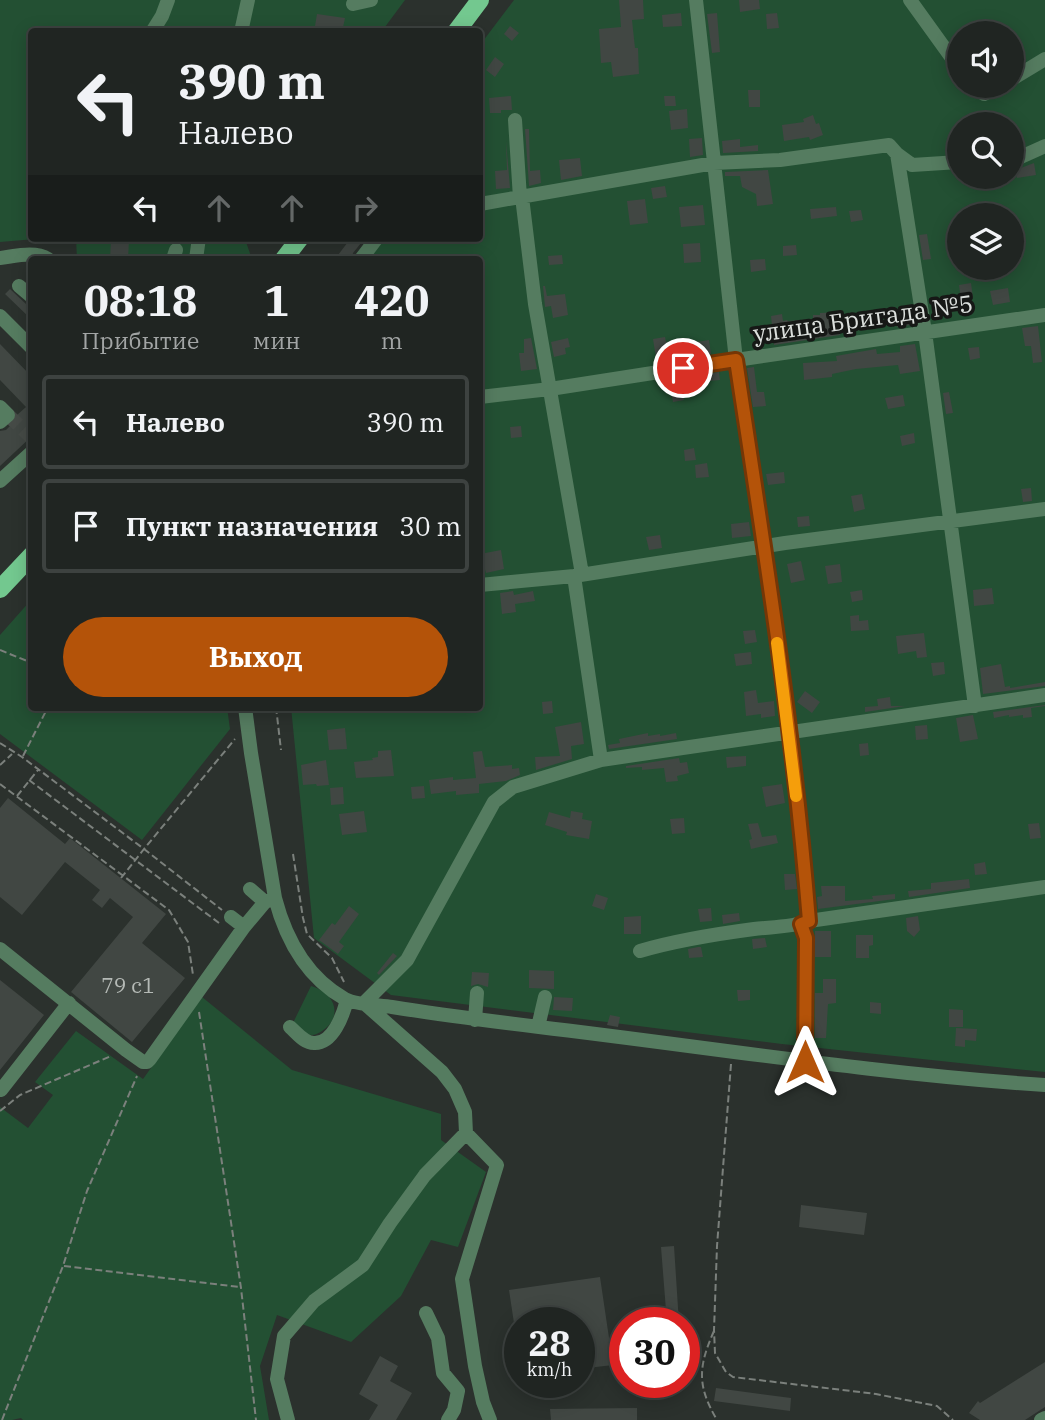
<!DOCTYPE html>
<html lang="ru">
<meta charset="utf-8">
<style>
:root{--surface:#202522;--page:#2d312f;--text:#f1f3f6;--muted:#a2a5a5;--line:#3d4240;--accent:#b45309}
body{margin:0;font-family:"IBM Plex Serif",serif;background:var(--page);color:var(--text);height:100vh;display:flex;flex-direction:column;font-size:26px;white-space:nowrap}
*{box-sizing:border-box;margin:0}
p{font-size:23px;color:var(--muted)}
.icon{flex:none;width:38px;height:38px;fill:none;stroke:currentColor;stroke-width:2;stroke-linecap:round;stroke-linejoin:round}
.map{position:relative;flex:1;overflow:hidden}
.side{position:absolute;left:28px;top:256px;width:455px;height:455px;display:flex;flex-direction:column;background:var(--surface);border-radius:7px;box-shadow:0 4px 18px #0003,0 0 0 2px var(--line)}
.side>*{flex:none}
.banner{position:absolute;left:28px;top:28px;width:455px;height:214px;border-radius:7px;box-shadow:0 4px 18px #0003,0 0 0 2px var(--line);background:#202522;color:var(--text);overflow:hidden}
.tools{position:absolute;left:947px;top:21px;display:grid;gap:14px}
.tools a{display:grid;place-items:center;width:77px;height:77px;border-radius:50%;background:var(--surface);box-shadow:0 4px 18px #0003,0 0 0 2px var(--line);font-size:35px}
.speed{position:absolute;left:504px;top:1307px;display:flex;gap:14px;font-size:35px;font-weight:700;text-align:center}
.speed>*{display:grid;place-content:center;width:91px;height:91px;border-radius:50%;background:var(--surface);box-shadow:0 4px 18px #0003,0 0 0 2px var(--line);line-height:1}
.speed small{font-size:18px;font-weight:400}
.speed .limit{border:10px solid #d22;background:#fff;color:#111}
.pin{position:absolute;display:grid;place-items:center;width:60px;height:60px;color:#fff;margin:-30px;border:4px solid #fff;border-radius:50%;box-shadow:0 2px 7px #0007}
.me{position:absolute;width:77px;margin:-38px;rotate:0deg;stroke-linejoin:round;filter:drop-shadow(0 0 5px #0008)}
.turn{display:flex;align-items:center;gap:24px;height:147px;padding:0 35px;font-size:32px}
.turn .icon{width:91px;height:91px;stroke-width:2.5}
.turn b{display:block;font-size:49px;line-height:60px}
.lanes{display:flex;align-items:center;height:66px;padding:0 35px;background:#0003;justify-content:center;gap:35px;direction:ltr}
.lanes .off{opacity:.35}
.eta{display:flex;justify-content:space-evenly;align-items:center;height:119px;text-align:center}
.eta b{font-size:42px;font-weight:700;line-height:49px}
.button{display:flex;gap:14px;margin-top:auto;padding:14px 35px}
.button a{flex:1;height:80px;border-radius:42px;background:var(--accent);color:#fff;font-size:28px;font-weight:700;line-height:80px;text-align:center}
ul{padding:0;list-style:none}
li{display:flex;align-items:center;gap:21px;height:94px;margin:0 14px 10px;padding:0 21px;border:4px solid var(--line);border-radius:7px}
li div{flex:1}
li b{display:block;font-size:26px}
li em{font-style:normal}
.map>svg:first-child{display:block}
.green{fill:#235033;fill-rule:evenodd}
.building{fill:#414743}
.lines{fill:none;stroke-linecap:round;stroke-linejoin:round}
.minor-tunnel{stroke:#464b47;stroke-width:14;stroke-dasharray:14 7;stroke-linecap:butt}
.path{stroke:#7b807c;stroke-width:2;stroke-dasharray:7 3.5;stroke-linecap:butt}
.minor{stroke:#557c60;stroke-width:14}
.major{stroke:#73c88f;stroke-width:18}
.route-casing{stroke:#753606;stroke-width:18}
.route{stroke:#b45309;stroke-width:12}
.slow{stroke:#f59e0b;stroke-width:12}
.labels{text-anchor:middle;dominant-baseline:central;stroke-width:7;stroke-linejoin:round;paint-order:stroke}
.number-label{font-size:21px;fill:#b5bab6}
.street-label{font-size:24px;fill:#dce0dd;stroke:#161816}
</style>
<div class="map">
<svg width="1045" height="1420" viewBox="0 0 1045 1420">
<rect width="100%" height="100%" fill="#2b312d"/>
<path class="green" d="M0 0H405L382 31 32 32V238H47L0 242Z
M514 0H1045V1072L782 1044 391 995 314 938 291 707H480V259H355L370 238H480V45ZM959 33H1012V86H959ZM959 124H1012V177H959ZM959 215H1012V268H959Z
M76 238H247L246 242 252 259H77Z
M31 600 32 707H227L230 729 142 840 0 734V635Z
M311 986C335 992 344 1017 322 1031 319 1033 315 1035 312 1035 305 1035 298 1027 293 1023Z
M202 997 292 1070 441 1114V1140L486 1172 458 1247 431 1240 401 1296 351 1342 277 1315 260 1366 269 1420H23L21 1418 12 1420H0V1107L28 1128 53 1095 35 1082 76 1031 143 1079Z"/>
<path class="building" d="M619 0H643L644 19 632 20 635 48H638L639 74 613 77 611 62 601 63 599 29 621 27Z
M739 0H759L760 9 740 12Z
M681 13 682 26 663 27 662 15Z
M717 13 720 52 712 53 707 14Z
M777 13 779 28 767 29 766 14Z
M317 14 345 18 342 32H314Z
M510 26 519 33 512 41 504 34Z
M495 57 504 64 495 77 486 70Z
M748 90H760V107H749Z
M511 96 512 110H501V113H490L489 98Z
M664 96H675L676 106H665Z
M687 109 688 128 671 130 669 111Z
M813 115 816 124 819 123 823 135 810 140 809 137 784 141 782 125 804 122 803 119Z
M525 129H529L530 171 540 170 541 183 529 186Z
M702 138 703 155 690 157 689 139Z
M740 139V147L758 145V151L723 153 722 141Z
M506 141 510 188 496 189 495 171 507 170Z
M580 158 582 176 561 180 559 160Z
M1034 163 1036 175 1017 178 1015 170Z
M768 170 773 204 757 206 756 194 742 187 740 176H725V172Z
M665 186 667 197 653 199 651 188Z
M645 199 648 223 630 225 627 201Z
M703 205 705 225 681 227 679 207Z
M836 207 837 216 811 219 810 209Z
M861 210 863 220 851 222 849 211Z
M927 234 931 259 923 260 919 235Z
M351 238H365L353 253 352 259H335Z
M111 240 129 241 128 259H110Z
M700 243 701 262 684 263 683 244Z
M796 245 797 255 783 256V246Z
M562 255 563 264 549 265 548 256Z
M765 259 766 270 751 272 750 260Z
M971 283 973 298 961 300 959 285Z
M543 286H545L547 296 565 294 568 315 553 318 551 306 545 307Z
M1008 288 1010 302 993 305 990 291Z
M10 289 26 304 32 306V320L5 294Z
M840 312V335L774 345 771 316 782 314 783 321 787 320 788 321 813 319V315H820V313Z
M908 313 910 325 897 327 895 314Z
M1038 326 1042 362 1033 363 1031 346H1025L1022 328Z
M665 337 666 342 689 338 690 343 709 340 711 354 678 359V355L656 358 653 339Z
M531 338 537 369 521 371 519 353H524V339Z
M568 338 570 347 565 348 566 354 554 357 551 342Z
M0 344 32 377V436L0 466V431L6 430 14 422 17 415 26 407 0 380Z
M915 344 920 371 900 374 898 365 856 369 832 374V377L804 380 803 363 837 361 836 356 876 349 877 354 900 352V346Z
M979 347 980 358 970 360 968 348Z
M754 367 757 392H764L766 406 753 407 747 368Z
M719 372 720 380 708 381V379L683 384 682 378Z
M681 384 684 400 673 402 670 386Z
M949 392 953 413 946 414 943 393Z
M903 395 905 406 888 409 885 398Z
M521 426 522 437 511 438 510 427Z
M914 433 915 443 902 446 900 436Z
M694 448 696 460 685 461 684 450Z
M707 463 709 477 696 478 695 465Z
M784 472 785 483 768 485 766 474Z
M1031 488 1032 501 1023 502 1021 489Z
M862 494 865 509 854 512 851 496Z
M809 516 810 526 798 527 797 517Z
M749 522 751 536 732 538 731 524Z
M660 535 662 548 649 550 646 537Z
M501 550 504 569 486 573 485 569 480 570V554Z
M801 561 805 580 791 583 787 564Z
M840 564 842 582 828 584 825 566Z
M992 588 994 604 974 606 973 590Z
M862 590 863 600 852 602 850 592Z
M513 591 514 595 533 591 535 601 515 604 516 612 502 614 500 593Z
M859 615V621L868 620 869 630 851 631 850 616Z
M755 630 757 642 745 644 743 631Z
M924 633 927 657 917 658 916 651 898 654 896 636Z
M751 652 752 664 736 666 734 654Z
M944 662 945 674 933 676 931 663Z
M1001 664 1005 687 1010 686V688L1045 682V686L983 694 980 668Z
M756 690 758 703 774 701 775 716 761 718V714L746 716 744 692Z
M805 691 820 702 812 713 797 702Z
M890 697 891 706H905L865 712V707L878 706 877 699Z
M552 701 553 713 543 714 542 702Z
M1045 705V706L1031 708 1032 717 1023 718V715L1009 717V715L994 718 993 712Z
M973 715 978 739 960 742 956 718Z
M581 722 584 744 571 746 572 759 536 770 535 757 560 756 555 727Z
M927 725 928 739 916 740 915 726Z
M345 728 347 749 329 750 327 730Z
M648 733V736L660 734V736L676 733 677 739 609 749 608 745 620 743 619 739Z
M868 743 869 755 860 756 859 744Z
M391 750 394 776 356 778 354 762 373 760 372 758 378 757V751Z
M482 751 485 767 512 765V769L519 768 520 775 506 781 479 784V793L456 795V791L431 794 429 780 453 777V780L476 778 473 752Z
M746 756V766L727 768 726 757Z
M679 758 680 763 687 762 689 773 677 776 678 781 666 782 664 768 642 770V767L626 768V766Z
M326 760 329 785 317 786 316 784 303 785 301 765Z
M782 784 785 803 766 807 762 787Z
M424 786 425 798 412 799 411 787Z
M343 787 344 804 331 805 330 788Z
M8 798 65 844 70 838 166 914 142 943 185 978 132 1042 71 992 133 917 110 898 102 908 92 900 100 890 65 862 22 915 0 897V808Z
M364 811 367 832 342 835 339 814Z
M571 811 583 813 582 819 592 821 589 839 566 835 567 832 545 825 549 812 570 818Z
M684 818 685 833 672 834 670 819Z
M758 823 762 837 776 835 778 843 751 849 749 840 752 839 748 824Z
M1039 823 1041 838 1030 839 1028 824Z
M985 862 987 874 975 875 974 864Z
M784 874H795L797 889 785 890Z
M969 879 970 888 909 897 908 891 931 889V883Z
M821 886H845V901L873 899 872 896 895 894V899L818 909 817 897 822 896Z
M596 894 608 898 604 910 592 906Z
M349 906 359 914 339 942 344 946 338 954 319 940 332 923 335 925Z
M711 908 712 921 700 922 698 909Z
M739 913 740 921 723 924 722 915Z
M641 916V934H624V917Z
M918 916 920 930 914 937 907 931 906 918Z
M815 931H831V957H815Z
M856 935H873V945L869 946V958H856Z
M765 938 767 947 753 949 752 939Z
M698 947H701L703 957 689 958 688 949Z
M393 953 397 956 379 975 377 973Z
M529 970 554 971V989L529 988Z
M472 972 489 973 488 987 478 984 471 986Z
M823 979H836V1003L828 1004 826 1038H815V993H823Z
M0 980 44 1015 0 1070Z
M737 990H750V1000L738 1001Z
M554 997 573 998 572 1011 553 1010Z
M870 1002 881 1003V1014L870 1013Z
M949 1009 963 1010V1027H949Z
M610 1015 620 1017 618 1027 607 1025Z
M956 1028 977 1029 976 1041 965 1040V1047L955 1046Z
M801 1205 867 1213 864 1235 799 1227Z
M674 1246 679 1323H667L661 1247Z
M600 1277 613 1365 579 1369V1323H514L509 1290Z
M380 1356 398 1366 390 1381 412 1393 396 1420H369L378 1405 359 1394Z
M1045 1362V1407L1025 1420H980L969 1413 978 1401 980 1403Z
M716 1388 791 1398 790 1411 714 1401Z
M637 1408V1420H551L550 1409Z"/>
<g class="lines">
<path class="minor-tunnel" d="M8 415 32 438"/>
<path class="path" d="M0 650 32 663
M276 707 281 750
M0 743 22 757 144 849 222 910
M23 756 48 707
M0 765 12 754
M29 780 219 923
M0 784 169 910 188 942 193 975
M17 796 38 770
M293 854 303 918 307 934 332 958 344 982
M121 878 144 849 235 739
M199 1012 241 1288 256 1420
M731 1064 717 1246 714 1330 715 1353 726 1372 733 1377 876 1394 937 1406 953 1420
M0 1111 20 1095 111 1056
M64 1266 240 1287
M714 1331C698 1367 697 1386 717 1420
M2 1420 63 1266 87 1191 137 1076"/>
<path class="minor" d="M696 0 736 360 764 547 788 732 803 850 809 921 801 924
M910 0 959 68
M353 4 371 0
M152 32 162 16 168 0
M241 32 248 0
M1012 79 1045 59
M972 86 984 94 999 86
M515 120 520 198 522 197 535 304 582 574 574 576 601 760
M897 154 925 332 975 706
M1012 161 1045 146
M480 204 714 163 780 160 889 145 897 154 912 165 959 162
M0 258C16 256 35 251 48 259
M173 259 176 250
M196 259 199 238
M361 259 377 238
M19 286 32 297
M0 316 32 348
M480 397 550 389 736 360 1045 315
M0 407 8 415 0 422
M0 481 32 452
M480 585 574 576 785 543 1045 509
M245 707 251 753 275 898C286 940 306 977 345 999 356 1005 379 1005 392 1007 441 1015 490 1021 539 1027 708 1047 875 1074 1045 1085
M250 889 265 902
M231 917 244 927
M801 924 806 938 805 1062
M0 949 126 1050 143 1062H147L150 1059 244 927 265 902 275 898
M640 951C677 940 716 934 754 929 772 927 792 927 809 921L1045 887
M475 1020 477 993
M290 1027C297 1033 304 1043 314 1043 333 1044 343 1015 347 1000
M538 1027 545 997
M1 1090 69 1003
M466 1133 497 1165 462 1279 475 1366 483 1402 490 1420
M426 1313 438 1338 443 1373 458 1391 454 1410 448 1420
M288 1420 277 1379 284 1336 314 1301 363 1265 390 1223 425 1175 466 1133 465 1112 455 1089 442 1072 364 1003 407 960 494 802 513 787 601 760 1045 695
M1041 1420 1045 1418"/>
<path class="major" d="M456 32 480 0
M284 259 300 238
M0 589 32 555"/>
</g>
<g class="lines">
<g class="route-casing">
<path id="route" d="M683 368 736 360C764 546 794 733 809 921L801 924 806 938 805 1062"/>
</g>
<use href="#route" class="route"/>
<path class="slow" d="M777 643 796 796"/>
</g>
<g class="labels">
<g class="number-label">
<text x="128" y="985">79 с1</text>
</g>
<g class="street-label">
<text transform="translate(863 318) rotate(-8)">улица Бригада №5</text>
</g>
</g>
</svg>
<div class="tools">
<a><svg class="icon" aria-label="sound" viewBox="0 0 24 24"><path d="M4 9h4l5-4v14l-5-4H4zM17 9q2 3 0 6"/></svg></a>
<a><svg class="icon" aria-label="search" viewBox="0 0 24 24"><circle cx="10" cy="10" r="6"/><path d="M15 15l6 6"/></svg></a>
<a><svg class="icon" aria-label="layers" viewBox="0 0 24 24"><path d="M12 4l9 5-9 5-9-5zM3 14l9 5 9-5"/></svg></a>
</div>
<div class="speed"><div>28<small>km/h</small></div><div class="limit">30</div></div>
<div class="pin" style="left:683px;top:368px;background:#d93025"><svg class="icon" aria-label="arrive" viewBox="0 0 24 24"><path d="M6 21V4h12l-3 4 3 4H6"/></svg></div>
<svg class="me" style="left:805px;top:1062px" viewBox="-20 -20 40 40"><path d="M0-17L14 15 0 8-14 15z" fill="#b45309" stroke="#fff" stroke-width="4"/></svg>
<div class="banner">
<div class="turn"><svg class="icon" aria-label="left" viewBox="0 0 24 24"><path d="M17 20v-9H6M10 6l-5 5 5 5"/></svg><div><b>390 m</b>Налево</div></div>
<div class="lanes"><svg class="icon" aria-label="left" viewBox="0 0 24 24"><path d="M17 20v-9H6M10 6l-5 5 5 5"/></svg><svg class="icon off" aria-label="ahead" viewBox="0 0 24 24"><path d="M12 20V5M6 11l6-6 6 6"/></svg><svg class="icon off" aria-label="ahead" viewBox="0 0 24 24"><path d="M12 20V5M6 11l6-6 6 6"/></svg><svg class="icon off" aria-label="right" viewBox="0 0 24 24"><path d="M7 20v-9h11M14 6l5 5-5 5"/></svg></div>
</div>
<section class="side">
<div class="eta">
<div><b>08:18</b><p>Прибытие</p></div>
<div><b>1</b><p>мин</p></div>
<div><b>420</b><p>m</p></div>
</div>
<ul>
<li><svg class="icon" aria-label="left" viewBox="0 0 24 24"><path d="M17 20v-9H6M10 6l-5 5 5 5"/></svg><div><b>Налево</b></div><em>390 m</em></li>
<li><svg class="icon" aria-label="arrive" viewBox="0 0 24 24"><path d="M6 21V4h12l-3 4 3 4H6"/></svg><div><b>Пункт назначения</b></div><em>30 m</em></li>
</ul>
<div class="button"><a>Выход</a></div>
</section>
</div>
